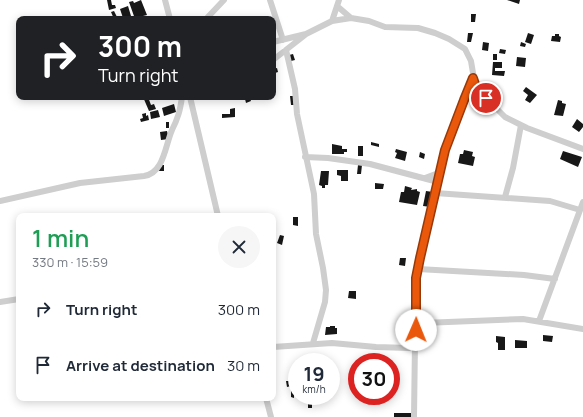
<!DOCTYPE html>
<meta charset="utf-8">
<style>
:root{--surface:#fff;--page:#f6f6f7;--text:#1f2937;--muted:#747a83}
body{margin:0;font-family:Manrope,sans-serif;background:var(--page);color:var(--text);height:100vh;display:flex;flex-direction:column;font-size:15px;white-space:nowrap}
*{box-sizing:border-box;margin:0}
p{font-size:13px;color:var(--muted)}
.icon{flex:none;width:22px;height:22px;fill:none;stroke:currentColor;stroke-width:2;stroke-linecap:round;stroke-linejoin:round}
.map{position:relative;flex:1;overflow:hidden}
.details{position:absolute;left:16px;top:213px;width:260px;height:188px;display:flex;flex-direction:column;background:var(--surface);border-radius:8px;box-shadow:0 2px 10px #0003}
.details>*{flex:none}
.top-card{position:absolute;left:16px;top:16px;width:260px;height:84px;border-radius:8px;box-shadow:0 2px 10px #0003;background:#202124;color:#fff;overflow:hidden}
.speed{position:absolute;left:288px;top:353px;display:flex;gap:8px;font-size:20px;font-weight:700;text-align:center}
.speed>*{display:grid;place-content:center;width:52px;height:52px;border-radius:50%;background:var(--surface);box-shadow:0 2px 10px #0003;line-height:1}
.speed small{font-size:10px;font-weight:400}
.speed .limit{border:6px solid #d22;background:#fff;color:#111}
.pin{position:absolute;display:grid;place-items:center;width:34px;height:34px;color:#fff;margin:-17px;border:2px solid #fff;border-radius:50%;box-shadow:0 1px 4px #0007}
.me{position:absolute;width:44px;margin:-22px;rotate:1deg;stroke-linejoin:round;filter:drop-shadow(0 0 3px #0008)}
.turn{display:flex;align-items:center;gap:14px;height:84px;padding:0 16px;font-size:18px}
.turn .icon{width:52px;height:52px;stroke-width:2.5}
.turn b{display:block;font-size:28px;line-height:34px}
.round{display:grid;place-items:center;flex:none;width:42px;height:42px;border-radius:21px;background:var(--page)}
.overview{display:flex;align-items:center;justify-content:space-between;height:68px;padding:0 16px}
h1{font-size:24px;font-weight:600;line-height:30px;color:#1e9e55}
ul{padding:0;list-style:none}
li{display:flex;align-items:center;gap:12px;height:56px;padding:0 16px}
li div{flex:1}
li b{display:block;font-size:15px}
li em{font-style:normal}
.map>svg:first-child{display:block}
.building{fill:#181818}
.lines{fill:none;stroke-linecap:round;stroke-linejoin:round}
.minor{stroke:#cecece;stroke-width:6}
.route-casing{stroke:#983908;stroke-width:10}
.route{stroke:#ea580c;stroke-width:7}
</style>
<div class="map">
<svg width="583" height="417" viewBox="0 0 583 417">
<rect width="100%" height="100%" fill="#fff"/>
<path class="building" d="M107 0H111L112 5H115L116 8 109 10Z
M141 0 147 15 139 17 138 13 139 17 135 19 129 2 133 1 134 3Z
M507 0H520L519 4Z
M128 6 131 16 123 18 120 9Z
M114 11 118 19H114L111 12Z
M471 14H476L475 22H471Z
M468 33H473L471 42H467Z
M528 33 534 35 531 44 525 42Z
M555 34H559V36L561 37 560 42 551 41 552 36H555Z
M483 42 489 43 488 51 482 50Z
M521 42 526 44 525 47 520 46Z
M500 49 506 50 505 54 499 53Z
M293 54 295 60 291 61 289 55Z
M493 54H497V60H493Z
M517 57 526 58 525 67 516 66Z
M493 62H502V68H495V71H505L504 76 492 75Z
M277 68 278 72 275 73 273 69Z
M526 87 537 95 530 103 525 100 528 95 523 91Z
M290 96H293L294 105H291Z
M143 97H148L151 105 154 104 156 109 149 111Z
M250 98 251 101 246 103 245 99Z
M558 100 562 101V103L566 104 563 116 554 115Z
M174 104 176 112 164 116 162 108Z
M235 108V117L222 118V114H230V109Z
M158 110 160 117 151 119 150 112Z
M146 113V116L148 115 149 120 141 122 140 119 143 118 142 114Z
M577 119 583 124V127L579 132 572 127Z
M166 122H169V128H166Z
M167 131 169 139 161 140 160 132Z
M371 142 379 144V147L371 145Z
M332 144 342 146V149H347V152H344V154H332Z
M358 146H363V156H358Z
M396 149 407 152 405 161 395 158 397 153 395 152Z
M464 150 473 152 472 156 475 157 473 166 458 163 460 154H463Z
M563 151 582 157 578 167 560 159Z
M420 152 425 154 424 159 419 157Z
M160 165H164V171H159Z
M358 165H362L361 174H357Z
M337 170H348V181H341V176L337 175Z
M321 171H329L328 185H325V188H322V186L319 185Z
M375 183 384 184 383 189H375Z
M405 186 412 188 411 190 417 189V191L420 192 417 205 399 202 401 192H404Z
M426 191 433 192 431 207 423 206Z
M293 217H298V226L293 225Z
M280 235 284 236 282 245 277 243Z
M400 258H406L405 266 399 265Z
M349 291H356V299L348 298Z
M330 326H335V328H337V334L325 335 326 327H330Z
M543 335 553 336 552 342 543 341Z
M496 336 505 337V350H498V343L496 342Z
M515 340 527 341V348H515Z
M286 381H290L291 386 287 387Z
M291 390H294V398L291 397Z
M308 398H312V408H308Z
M394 413H411V417H394Z"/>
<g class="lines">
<path class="minor" d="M165 0 170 19
M270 0 283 40
M337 6 351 18
M206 19 224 0
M332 21 339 0
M273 42 306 34 332 21 351 18 369 21 385 27 418 28 435 33 449 39 465 49 471 61 475 85 478 90 505 117 527 128 583 149
M286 50 295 89 297 114 314 194 316 234 323 268 326 290 325 302 313 343
M273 60 305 35
M190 97 218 216
M305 157 328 158 370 164 438 182
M425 178 441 172
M435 193 550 201 580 210
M505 197 513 168 521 125
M0 201 80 183 144 176C164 173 165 146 172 130 178 118 180 111 182 97
M418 269 524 275 555 279
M0 302 19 299
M539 321 583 202
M416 325V278L420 258 445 150 463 100 473 79
M273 347 332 343 376 347 409 348 415 341 416 325 423 323 523 319 583 329
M266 398 271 417
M414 417 415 341"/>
</g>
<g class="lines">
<g class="route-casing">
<path id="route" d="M416 330V278L420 258 445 150 464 100 473 78C475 87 480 92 486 98"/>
</g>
<use href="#route" class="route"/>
</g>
</svg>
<div class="speed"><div>19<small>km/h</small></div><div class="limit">30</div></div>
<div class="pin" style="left:486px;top:98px;background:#d93025"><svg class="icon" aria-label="arrive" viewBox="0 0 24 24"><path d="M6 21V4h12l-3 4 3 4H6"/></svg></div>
<svg class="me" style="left:416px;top:330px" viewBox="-20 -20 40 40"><circle r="19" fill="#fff"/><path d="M0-13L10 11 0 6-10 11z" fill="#ea580c"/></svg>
<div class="top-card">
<div class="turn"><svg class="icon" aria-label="right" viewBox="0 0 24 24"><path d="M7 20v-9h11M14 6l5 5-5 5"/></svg><div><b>300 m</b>Turn right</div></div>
</div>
<section class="details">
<div class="overview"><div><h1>1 min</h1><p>330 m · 15:59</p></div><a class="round"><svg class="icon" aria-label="close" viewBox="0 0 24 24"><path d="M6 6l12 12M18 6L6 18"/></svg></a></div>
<ul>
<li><svg class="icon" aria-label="right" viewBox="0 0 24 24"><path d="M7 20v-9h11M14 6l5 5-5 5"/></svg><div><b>Turn right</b></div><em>300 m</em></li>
<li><svg class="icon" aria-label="arrive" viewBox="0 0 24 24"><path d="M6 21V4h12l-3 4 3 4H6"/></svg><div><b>Arrive at destination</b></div><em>30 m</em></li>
</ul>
</section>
</div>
